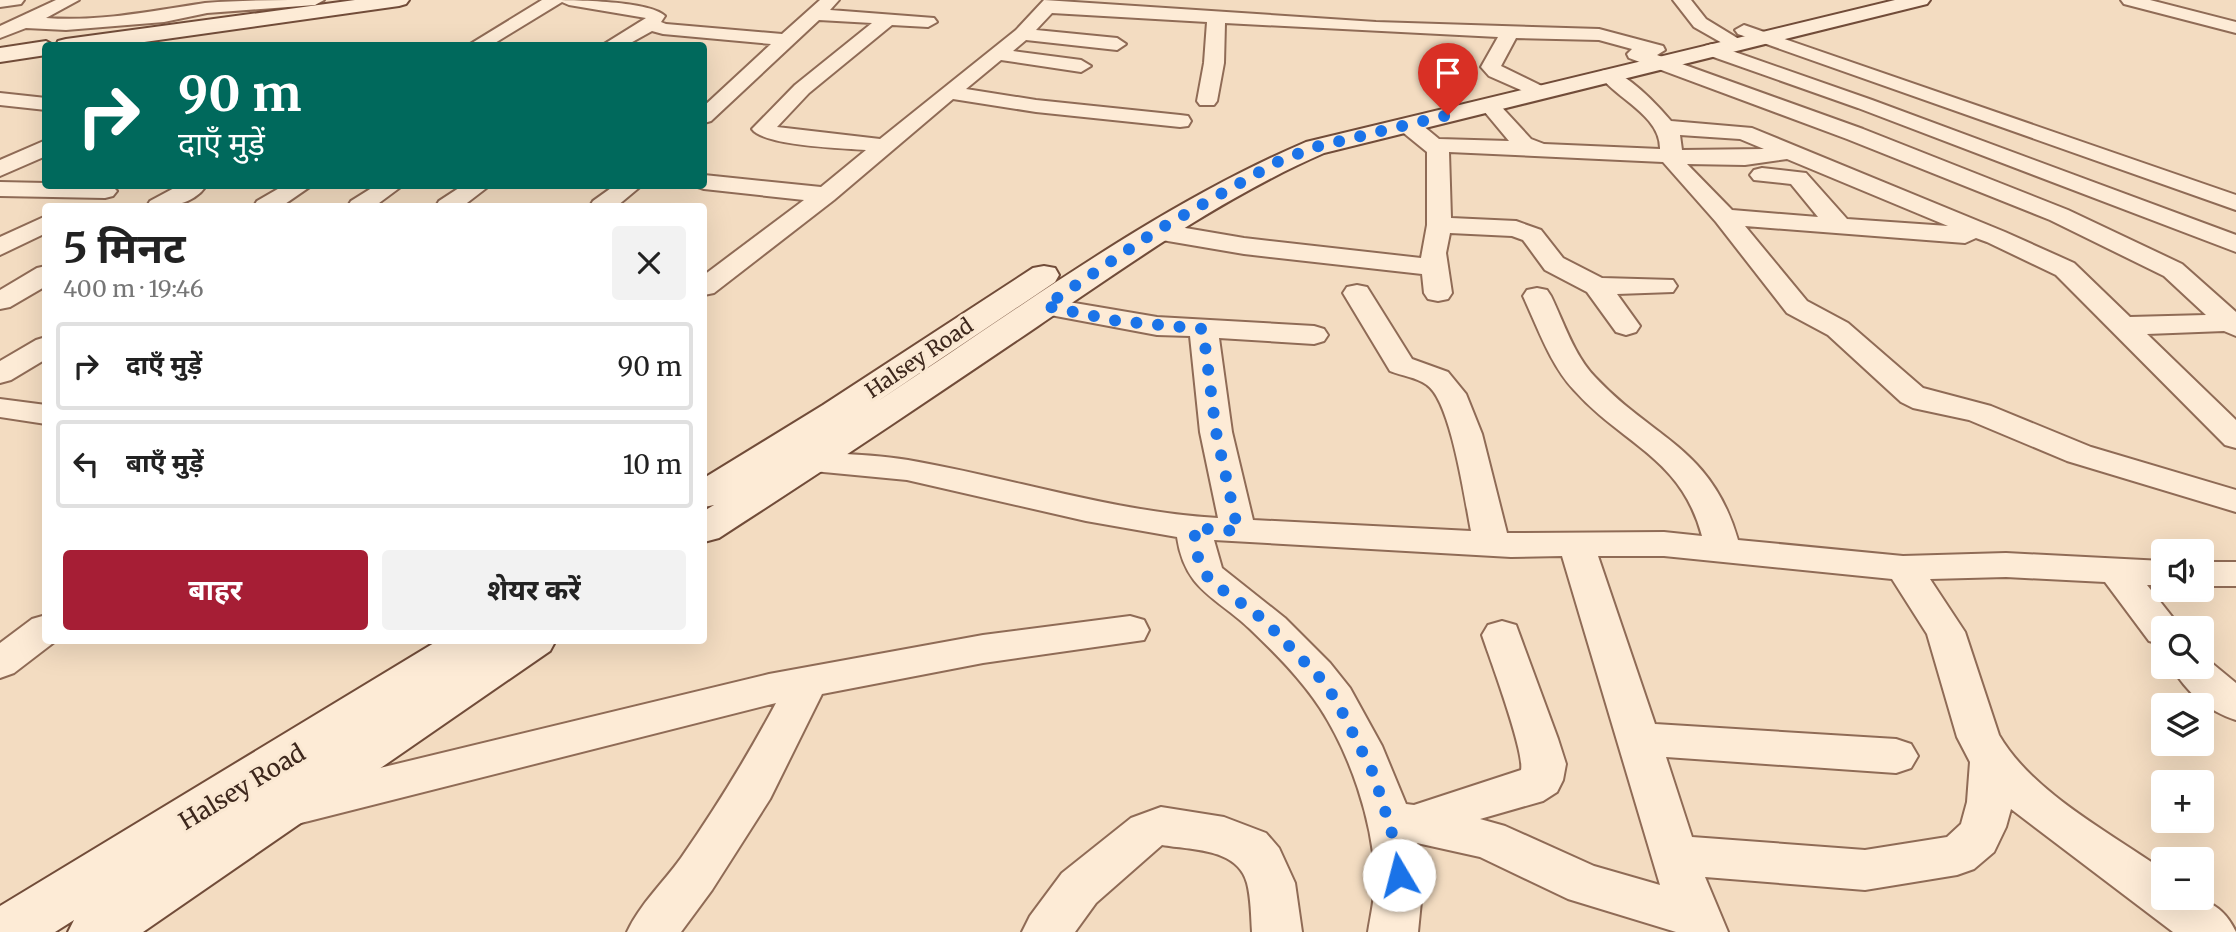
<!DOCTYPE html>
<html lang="hi">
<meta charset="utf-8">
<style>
:root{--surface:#fff;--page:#f2f2f2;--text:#222;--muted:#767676;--line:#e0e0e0;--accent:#a61e35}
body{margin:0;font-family:Merriweather,"Noto Sans Devanagari",serif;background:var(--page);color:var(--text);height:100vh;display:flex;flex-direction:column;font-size:26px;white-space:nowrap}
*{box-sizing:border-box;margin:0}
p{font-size:23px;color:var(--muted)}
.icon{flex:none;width:38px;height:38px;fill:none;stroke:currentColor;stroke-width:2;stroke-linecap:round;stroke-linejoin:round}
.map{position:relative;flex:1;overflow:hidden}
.side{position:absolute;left:42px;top:203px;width:665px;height:441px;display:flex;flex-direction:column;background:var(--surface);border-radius:7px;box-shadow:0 7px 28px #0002}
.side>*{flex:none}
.guide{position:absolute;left:42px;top:42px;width:665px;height:147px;border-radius:7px;box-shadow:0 7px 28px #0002;background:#00695c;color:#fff;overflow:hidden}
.controls{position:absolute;left:2151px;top:539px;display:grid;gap:14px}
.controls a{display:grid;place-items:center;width:63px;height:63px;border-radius:7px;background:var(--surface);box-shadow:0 7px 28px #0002;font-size:35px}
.pin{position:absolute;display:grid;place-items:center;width:60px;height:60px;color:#fff;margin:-72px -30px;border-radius:50% 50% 50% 0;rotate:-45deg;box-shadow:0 0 7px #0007}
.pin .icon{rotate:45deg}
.me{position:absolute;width:77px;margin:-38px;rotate:352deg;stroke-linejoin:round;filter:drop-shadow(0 0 5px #0008)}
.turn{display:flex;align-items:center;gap:24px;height:147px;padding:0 21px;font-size:32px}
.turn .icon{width:91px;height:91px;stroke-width:2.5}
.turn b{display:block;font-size:49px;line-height:60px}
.round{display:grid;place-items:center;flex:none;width:74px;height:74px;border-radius:7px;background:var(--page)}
.headline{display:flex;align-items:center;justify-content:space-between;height:119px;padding:0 21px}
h1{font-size:42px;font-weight:700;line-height:52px}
.action{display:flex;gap:14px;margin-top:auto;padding:14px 21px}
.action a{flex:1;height:80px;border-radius:7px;background:var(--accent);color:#fff;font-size:28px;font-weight:700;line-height:80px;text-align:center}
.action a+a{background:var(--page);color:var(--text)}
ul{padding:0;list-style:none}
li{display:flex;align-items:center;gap:21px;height:88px;margin:0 14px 10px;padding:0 7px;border:4px solid var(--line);border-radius:7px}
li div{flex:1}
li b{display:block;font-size:26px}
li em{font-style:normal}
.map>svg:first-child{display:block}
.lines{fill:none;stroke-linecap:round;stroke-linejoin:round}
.street-casing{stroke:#8f6b56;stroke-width:4}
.secondary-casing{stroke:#714c39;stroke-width:4}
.street{fill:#fdebd6;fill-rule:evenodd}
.secondary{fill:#fdebd6;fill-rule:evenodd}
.route{stroke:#1a73e8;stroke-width:12;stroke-dasharray:0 21.6}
.labels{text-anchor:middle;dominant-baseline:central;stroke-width:6;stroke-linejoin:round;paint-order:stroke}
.street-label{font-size:21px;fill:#3d271c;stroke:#fae8d2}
.near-street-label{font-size:24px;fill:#3d271c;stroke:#fae8d2}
</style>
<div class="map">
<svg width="2236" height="932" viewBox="0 0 2236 932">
<rect width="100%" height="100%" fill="#f3dcc1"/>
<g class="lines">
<g class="street-casing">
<path id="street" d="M0 0H24L21 4 0 7Z
M56 0H79L46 18C99 22 153 11 205 3 244 0 285 0 324 0L315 5 207 13 164 22 66 30 26 28 0 38V26Z
M542 0C567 0 649 0 665 16L661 22 666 24 782 34 820 0H839L830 10 934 18 937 22 928 27 892 25 809 93 777 127 880 139 1016 30 1044 0 1376 22 1599 29 1663 46 1665 50 1657 55 1863 129 2068 210 2182 264 2236 312V336L2224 331 2147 334 2236 420V448L2225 445 2056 275 1987 242 1976 238 1965 243 1745 226 1807 301 1848 323 1923 388 1991 406 2091 447 2236 490V512L2067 461 1969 420 1913 408 1901 402 1828 335 1787 313 1716 222 1663 162 1449 152 1451 218 1516 221 1541 230 1563 258 1602 278 1673 280 1677 286 1673 292 1617 294 1640 326 1636 332 1626 335 1616 332 1587 292 1545 270 1523 240 1512 236 1450 233 1446 253 1452 293 1448 299 1438 301 1428 299 1424 293 1422 274 1244 254 1156 239 1147 236 1143 231 1147 226 1156 223 1244 238 1421 258 1427 225V152L1400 130 1397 125 1400 120H1416L1439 139 1509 141 1479 105 1482 101H1496L1531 139 1544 144 1660 149C1661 116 1617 99 1599 75L1602 71C1622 66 1658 106 1671 121L1752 128 2005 232 2074 263 2130 317 2206 315 2164 276 2050 220 1847 139 1629 58 1627 54 1632 49 1599 40 1516 38 1501 66 1546 88 1549 92 1546 96 1539 98 1489 76 1481 67 1498 37 1225 23 1224 63 1217 101 1214 105H1200L1197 101 1204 63 1207 22 1052 13 1036 30 1117 38 1126 44 1117 50 1026 40 1013 51 1081 60 1091 66 1081 72 1001 60 966 89 1036 100 1180 115 1188 116 1191 121 1188 126 1180 127 1036 112 953 99 834 200 714 293 704 295V275L804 200 704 189 695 186H704V175L821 187 866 150C843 148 764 146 752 129L795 85 872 23 819 20 711 121 704 123V106L771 44 663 34 652 31 625 46H601L646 18 569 5 562 2 490 46H467ZM1680 135 1740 139 1764 149 1682 150ZM1787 159 1948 226 1847 219 1806 173 1762 168 1754 170 1750 175 1754 180 1791 184 1818 217 1732 210 1687 164 1745 165Z
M1673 0H1691L1706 19 1747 44 1738 50 1731 48 1694 27Z
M2121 0H2150L2236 22V33L2124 4Z
M1744 25 2236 195V210L1738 34 1735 30Z
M1712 44 1872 100 2236 235V252L1858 108 1705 54 1703 50 1705 46Z
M0 93 46 98V110L0 105Z
M46 140V156L0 176V160Z
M0 182 46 183V186H112L117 191 113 196 105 198 0 196Z
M178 186H206C193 205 167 208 147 206L150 201Z
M283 186H311L282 206H254L257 201Z
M375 186H402L375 206H348L351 201Z
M462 186H489L463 206H436L439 201Z
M614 186H641L617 206H590L593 201Z
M46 216V233L0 255V237Z
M46 266V286L10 307 0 309V290L37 268Z
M1357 285 1367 287 1412 359 1448 372 1466 394 1482 434 1507 533 1664 532 1702 536C1681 457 1623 445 1574 390 1550 364 1538 328 1523 296L1527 290 1537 288 1547 290 1551 296C1564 323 1574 355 1595 377 1653 439 1711 447 1738 540L1903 556 2006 553 2163 561V585H2147L2181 628H2163V645L2149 641 2105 582 2006 577 1930 579 1965 632 1999 735C2032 792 2110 833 2163 870V898C2197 898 2219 897 2236 932H2173L2011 809 2006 827 1994 852 1974 869 1957 875 1865 890 1705 877 1728 932H1676L1568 899 1480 857 1417 843 1423 881 1418 932H1368C1371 913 1376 893 1375 874 1372 819 1350 754 1320 708 1301 679 1275 653 1250 629 1215 596 1185 590 1177 537L1086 521 907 480 813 471 777 459 773 452 777 445C797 440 814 451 834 453 859 455 884 456 908 460 1012 478 1113 512 1218 518L1200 432 1190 336 1157 335 1045 314 1035 312 1031 306 1035 300 1045 298 1157 317 1314 326 1324 329 1328 335 1324 341 1314 344 1219 338 1232 432 1253 520 1471 531C1465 501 1451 401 1427 385 1416 377 1402 376 1390 371L1343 293 1347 287ZM1214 540 1511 557 1562 556 1660 885 1594 866 1505 826 1480 819 1543 801 1557 792 1563 780 1566 764 1558 739 1516 625 1502 621 1488 625 1482 635C1490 659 1525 752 1521 770L1414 805 1406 804 1382 746 1350 688 1330 663 1285 618 1222 568ZM1598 556H1664L1892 579 1927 634 1957 737 1970 762 1967 802 1961 824 1947 837 1865 850 1692 837 1666 757 1896 773 1911 768 1918 756 1911 744 1896 739 1655 724Z
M46 337V359L11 380 0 383V361L36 340Z
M0 399 46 405V424L0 417Z
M2202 562H2236V586H2202Z
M46 615V640H57L14 673 0 678V643L32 619Z
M1130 616 1144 620 1149 630 1144 640 983 663 822 694 770 799 712 890 681 932H627C640 904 663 883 681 858 717 806 746 759 776 703L297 824 281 819 274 806 281 793 297 788 769 674 983 635Z
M2202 655 2236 683V720C2208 711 2186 692 2172 667H2202Z
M1161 807 1224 817 1266 833 1279 848 1295 883 1302 932H1252C1251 916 1251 898 1247 883 1238 848 1191 850 1162 845L1096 903 1075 932H1022L1030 916 1062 873 1131 818Z"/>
</g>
<g class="secondary-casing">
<path id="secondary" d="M355 0H409L406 4 399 6 116 46H56L58 41 66 39Z
M1895 0H1930L1927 4 1324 153C1221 198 1131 263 1038 326 932 398 826 469 719 538L704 542V511L714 505 704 507V478L823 405 1033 268 1044 266 1055 268 1059 275 1055 282 875 403C1015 312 1152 208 1306 142Z
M46 41 55 46H46V55L0 62V48Z
M439 640H497L496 643 556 640 550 651 143 932H68L74 920 55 932H0V906Z"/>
</g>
<use href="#street" class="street"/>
<use href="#secondary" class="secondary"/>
</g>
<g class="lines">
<path class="route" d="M1399 875 1394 840 1374 775 1338 704 1324 682 1263 619 1209 580 1197 555 1194 528 1238 531 1216 432 1203 329 1118 321 1045 306 1156 231 1275 163 1315 147 1448 115"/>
</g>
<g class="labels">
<g class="street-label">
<text transform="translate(919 358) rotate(-34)">Halsey Road</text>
</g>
<g class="near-street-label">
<text transform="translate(242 787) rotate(-31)">Halsey Road</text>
</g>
</g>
</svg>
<div class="controls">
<a><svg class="icon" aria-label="sound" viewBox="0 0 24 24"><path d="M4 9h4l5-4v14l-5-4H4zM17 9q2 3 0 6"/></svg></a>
<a><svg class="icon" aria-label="search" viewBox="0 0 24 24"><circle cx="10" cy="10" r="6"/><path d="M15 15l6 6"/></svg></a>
<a><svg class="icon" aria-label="layers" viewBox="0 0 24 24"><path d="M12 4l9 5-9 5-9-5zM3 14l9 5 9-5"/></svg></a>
<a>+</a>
<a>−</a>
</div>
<div class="pin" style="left:1448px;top:115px;background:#d93025"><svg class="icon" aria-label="arrive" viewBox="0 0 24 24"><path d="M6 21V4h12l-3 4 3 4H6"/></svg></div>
<svg class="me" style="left:1399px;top:875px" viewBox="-20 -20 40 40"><circle r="19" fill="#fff"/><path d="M0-13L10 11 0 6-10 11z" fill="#1a73e8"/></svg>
<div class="guide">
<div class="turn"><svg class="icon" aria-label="right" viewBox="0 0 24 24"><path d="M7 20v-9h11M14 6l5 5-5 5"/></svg><div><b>90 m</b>दाएँ मुड़ें</div></div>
</div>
<section class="side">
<div class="headline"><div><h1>5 मिनट</h1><p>400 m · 19:46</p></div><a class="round"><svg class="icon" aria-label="close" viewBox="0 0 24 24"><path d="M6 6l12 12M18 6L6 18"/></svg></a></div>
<ul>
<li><svg class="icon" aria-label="right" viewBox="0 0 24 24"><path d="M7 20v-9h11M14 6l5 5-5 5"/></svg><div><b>दाएँ मुड़ें</b></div><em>90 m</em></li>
<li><svg class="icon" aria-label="left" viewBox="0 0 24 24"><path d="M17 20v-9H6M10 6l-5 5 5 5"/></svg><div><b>बाएँ मुड़ें</b></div><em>10 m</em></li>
</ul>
<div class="action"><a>बाहर</a><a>शेयर करें</a></div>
</section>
</div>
